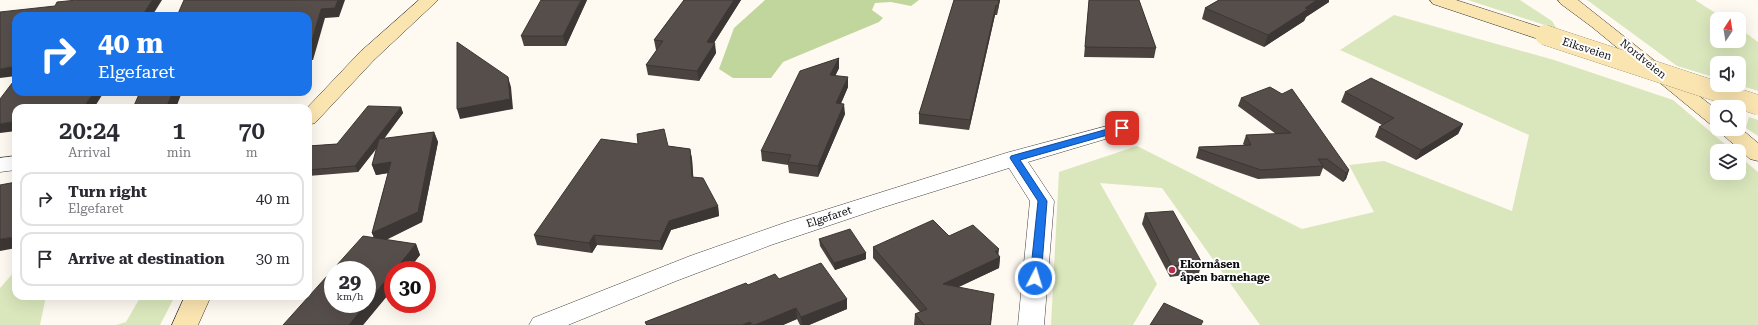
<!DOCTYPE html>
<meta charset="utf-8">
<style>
:root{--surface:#fff;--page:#f2f2f3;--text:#2b2b33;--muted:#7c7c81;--line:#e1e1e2}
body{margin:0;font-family:"Roboto Serif",serif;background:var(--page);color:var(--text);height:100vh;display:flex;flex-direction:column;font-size:15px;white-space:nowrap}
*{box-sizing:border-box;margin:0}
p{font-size:13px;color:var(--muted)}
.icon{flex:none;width:22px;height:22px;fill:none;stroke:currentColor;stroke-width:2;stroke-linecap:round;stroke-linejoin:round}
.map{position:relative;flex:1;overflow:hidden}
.panel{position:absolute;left:12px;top:104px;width:300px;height:196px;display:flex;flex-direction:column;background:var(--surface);border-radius:12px;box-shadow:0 4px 16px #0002}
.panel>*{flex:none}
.guide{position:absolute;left:12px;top:12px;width:300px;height:84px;border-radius:12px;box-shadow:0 4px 16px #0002;background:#1a73e8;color:#fff;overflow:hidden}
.needle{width:26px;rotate:12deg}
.buttons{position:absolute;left:1710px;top:12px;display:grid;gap:8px}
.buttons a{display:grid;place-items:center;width:36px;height:36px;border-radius:8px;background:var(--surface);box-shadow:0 4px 16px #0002;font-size:20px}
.speed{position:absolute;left:324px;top:261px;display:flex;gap:8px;font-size:20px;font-weight:700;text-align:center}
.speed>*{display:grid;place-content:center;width:52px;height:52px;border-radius:50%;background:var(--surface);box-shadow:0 4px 16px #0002;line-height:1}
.speed small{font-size:10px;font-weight:400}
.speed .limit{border:6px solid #d22;background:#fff;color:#111}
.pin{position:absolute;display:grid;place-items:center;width:34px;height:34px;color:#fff;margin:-17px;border-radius:8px;box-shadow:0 2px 6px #0006}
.me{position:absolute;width:44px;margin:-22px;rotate:5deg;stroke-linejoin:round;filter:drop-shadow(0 0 3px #0008)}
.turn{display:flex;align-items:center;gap:14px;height:84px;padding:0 20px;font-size:18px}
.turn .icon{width:52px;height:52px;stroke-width:2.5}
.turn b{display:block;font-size:28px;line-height:34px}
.eta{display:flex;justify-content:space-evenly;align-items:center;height:68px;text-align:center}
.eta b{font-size:24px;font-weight:600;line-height:28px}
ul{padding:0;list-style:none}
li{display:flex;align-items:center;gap:12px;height:54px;margin:0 8px 6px;padding:0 12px;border:2px solid var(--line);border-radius:12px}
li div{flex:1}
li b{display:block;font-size:15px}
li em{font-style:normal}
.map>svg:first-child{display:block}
.green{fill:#dae7bc}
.forest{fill:#c1d69c}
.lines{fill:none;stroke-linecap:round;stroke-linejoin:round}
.street-casing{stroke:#414141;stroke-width:1}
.secondary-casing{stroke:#303030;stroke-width:1}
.street{fill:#fff;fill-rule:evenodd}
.secondary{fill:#fae4b0;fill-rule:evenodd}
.secondary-bridge-casing{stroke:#303030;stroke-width:20;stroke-linecap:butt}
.secondary-bridge{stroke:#fae4b0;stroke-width:20}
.wall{fill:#4a4340}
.shaded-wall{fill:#3c3734}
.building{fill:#564e4b;stroke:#3c3734}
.route{fill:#1a73e8;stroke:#114b97}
.poi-dot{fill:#b52f4d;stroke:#fff;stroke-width:1.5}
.labels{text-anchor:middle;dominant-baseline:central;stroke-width:4;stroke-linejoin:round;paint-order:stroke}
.street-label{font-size:11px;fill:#0e0e0e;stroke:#fff}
.poi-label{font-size:11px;font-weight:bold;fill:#0e0e0e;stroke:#fff;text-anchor:start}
</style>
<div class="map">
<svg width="1758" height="325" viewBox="0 0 1758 325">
<rect width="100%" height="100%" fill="#fef9f1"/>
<path class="green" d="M1468 0H1520L1552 21 1557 29Z
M1587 0H1695L1725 19H1717V41H1739V28L1758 42V91L1739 85V63H1717V78L1677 66Z
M1394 15 1554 60 1673 100 1733 151H1717V173H1739V156L1758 172V325H1260L1162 188 1100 183 1157 284 1133 325H1051L1059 172 1137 146 1302 229 1374 212 1349 165 1384 161 1512 211 1529 135 1340 50Z
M1749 117 1758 120V136L1746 128Z
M16 270V296H46L40 325H0V288Z
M141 296H175L160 325H116L126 322Z"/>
<path class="forest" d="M765 0H919L911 6 891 2 875 3 872 10 883 18 879 22 783 62 771 78H733L719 69 734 28Z"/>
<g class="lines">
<g class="street-casing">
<path id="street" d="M1122 122 1129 124 1133 128 1129 132 1028 162 1054 201 1044 325H1018L1030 201 1009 168 884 207 771 245 676 281 568 325H529L533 318 690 256 787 222 1006 153Z
M16 156V170L0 172V158Z"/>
</g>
<g class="secondary-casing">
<path id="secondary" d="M419 0H438L374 60 315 123 308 125 307 108 360 52Z
M1430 0H1456L1552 31 1554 35 1552 39 1545 41 1538 39 1433 4Z
M1558 0H1578L1717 110V126L1710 124 1592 27 1561 4Z
M1739 127 1758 143V161L1750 159 1721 133 1717 129H1739Z
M185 296H211L198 325H172Z"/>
</g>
<use href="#street" class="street"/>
<use href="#secondary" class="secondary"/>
<g class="secondary-bridge-casing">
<path id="secondary-bridge" d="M1545 35 1758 105"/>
</g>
<use href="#secondary-bridge" class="secondary-bridge"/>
</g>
<path class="wall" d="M587 0 566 46H524L521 36Z
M684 0H741L714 43 716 53 699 81 648 75 646 65 657 50H656L654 40Z
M954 0H1000L997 15H995L969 130 919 124V114Z
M1089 0H1139L1156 48 1154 58 1084 57Z
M1219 0H1329V2L1306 17 1304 21 1264 47 1202 19 1205 8Z
M839 58V68L835 76 848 87 841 103 845 114 818 177 789 173 788 165 762 161 761 151Z
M1345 92 1463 124 1458 134 1416 160 1375 137 1379 127 1382 125 1341 102Z
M1241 98 1349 170 1346 179 1343 182 1323 168 1320 176 1258 179 1196 158 1199 147 1244 145 1243 144 1246 135 1276 134 1238 106Z
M401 107 403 113 384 139 434 132 438 142 422 222 386 240 416 244 420 255 363 325H283L374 238 372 233 388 173 376 175 372 165 377 148 358 172 308 176V146L337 144Z
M638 144 668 146 690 149 692 159 693 177 718 206 719 216 671 230 662 250 597 245 592 253 537 245 534 235Z
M1145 213 1202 263 1199 273 1170 277 1142 224Z
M949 236 998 254 1000 257 999 268 958 287 993 305 991 325H914L915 314 920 312 873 258V247Z
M819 239 866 253V259L835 270 820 246Z
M779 279 847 299V309L809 325H800L797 319 783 325H646L645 322 748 285Z"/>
<path class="shaded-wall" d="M152 0H162L152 16H142Z
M338 0H345L339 17 325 18 313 60H308V51L321 9Z
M581 0H587L566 46 563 36Z
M734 0H741L708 52 707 42Z
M999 0H1000L997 15 998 6Z
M1317 0H1329V2L1306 17 1304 21 1264 47 1268 35 1305 8Z
M996 5 995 15 969 130 970 120Z
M715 43 716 53 699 81 697 71Z
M839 58V68L831 85 830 75Z
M16 66V76L0 78V69Z
M508 77 511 87 513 109 460 119 457 109Z
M848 77V87L837 113 836 103Z
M94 92H104L94 108H83Z
M173 92H182L176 108H154Z
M844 104 845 114 818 177V166Z
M401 107 403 113 358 172 355 166Z
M16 121V131L0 133V124Z
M1463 124 1458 134 1416 160 1421 150Z
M434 132 438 142 422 222 377 244 372 233Z
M690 149 692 159 694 186 692 177Z
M391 162 395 172 376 175 372 165Z
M1349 170 1346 179 1343 182 1346 173Z
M718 206 719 216 671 230 662 250 660 241 669 221Z
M594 235 597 245 592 253 589 243Z
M16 237V248L0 251V239Z
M416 244 420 255 408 270H395Z
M999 249 998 258 1000 257 999 268 942 295 943 284Z
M866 253V259L835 270 834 263Z
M393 272V289L363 325H349L366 304H367V303Z
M847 299V309L809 325H802L801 317Z
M796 308 797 319 783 325H755Z
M750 322 751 325H742Z"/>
<path class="building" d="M77 0H152L142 16H16V66L0 69V12L55 6 57 2Z
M184 0H338L335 8 321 9 309 51H308V16H177Z
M541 0H581L563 36H521Z
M684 0H734L707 42 715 43 697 71 646 65 663 41 654 40Z
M954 0H999L998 6 996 5 970 120 919 114Z
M1089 0H1139L1156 48 1085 47Z
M1219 0H1317L1305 8 1308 9 1268 35 1205 8Z
M457 42 508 77 510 99 457 109Z
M839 58 830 75 848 77 836 103 844 104 818 166 788 162 791 155 761 151 800 71Z
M16 78V92H94L83 108H16V121L0 124V99Z
M1371 78 1463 124 1421 150 1379 127 1394 118 1345 92Z
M1270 87 1282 94 1292 89 1349 170 1346 173 1327 159H1318L1323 166 1261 170 1199 149V147L1251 145 1246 135 1291 133 1241 98Z
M140 92H173L167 106 154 108H133Z
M368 106 401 107 355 166 308 170V146L337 144Z
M664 129 668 146 690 149 692 177 703 178 718 206 669 221 660 241 594 235 589 243 534 235 601 139 638 144 637 134Z
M434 132 418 212 372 233 391 162 372 165 379 139Z
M16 182V237L0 239V185Z
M1173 211 1202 263 1172 266 1145 213Z
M933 220 949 236 973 225 999 249 995 251 1000 257 943 284 994 294 990 325H924L915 314 927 309 873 247Z
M850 229 866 253 834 263 819 239Z
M363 236 416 244 395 270H393V272L367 303V270H333V304H366L349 325H283Z
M821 263 847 299 801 317 796 308 755 325H753L750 322 742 325H647L645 322 746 283 748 285 775 274 779 279Z
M1164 303 1203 321 1201 325H1150Z"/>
<path class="route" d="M1122 125 1126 128 1125 130 1020 160 1047 201 1041 278 1039 281H1032L1030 278 1038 201 1010 158 1011 156Z"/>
<circle class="poi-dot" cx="1172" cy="270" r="4"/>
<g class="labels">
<g class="street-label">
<text transform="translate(1587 49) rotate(18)">Eiksveien</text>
<text transform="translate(1643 59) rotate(39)">Nordveien</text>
<text transform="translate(829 217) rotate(-18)">Elgefaret</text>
</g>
<g class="poi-label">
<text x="1180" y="264">Ekornåsen<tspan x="1180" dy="13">åpen barnehage</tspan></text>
</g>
</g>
</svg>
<div class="buttons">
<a><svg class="needle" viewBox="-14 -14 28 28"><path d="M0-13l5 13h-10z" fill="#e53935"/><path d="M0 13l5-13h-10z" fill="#7c7c81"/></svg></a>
<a><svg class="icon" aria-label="sound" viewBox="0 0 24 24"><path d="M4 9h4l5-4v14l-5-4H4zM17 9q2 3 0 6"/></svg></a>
<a><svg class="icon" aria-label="search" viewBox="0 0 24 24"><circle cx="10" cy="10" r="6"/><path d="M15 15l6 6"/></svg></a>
<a><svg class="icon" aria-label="layers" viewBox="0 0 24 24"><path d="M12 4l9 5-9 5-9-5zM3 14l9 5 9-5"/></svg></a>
</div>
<div class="speed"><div>29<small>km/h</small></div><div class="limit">30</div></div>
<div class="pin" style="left:1122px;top:128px;background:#d93025"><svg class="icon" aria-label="arrive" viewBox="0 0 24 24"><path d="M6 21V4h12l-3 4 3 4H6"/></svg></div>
<svg class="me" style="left:1035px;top:278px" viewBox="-20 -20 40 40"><circle r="17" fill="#1a73e8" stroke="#fff" stroke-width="3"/><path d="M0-11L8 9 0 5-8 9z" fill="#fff"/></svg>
<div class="guide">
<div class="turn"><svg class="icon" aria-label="right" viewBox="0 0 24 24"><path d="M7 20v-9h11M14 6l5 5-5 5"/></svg><div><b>40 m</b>Elgefaret</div></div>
</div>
<section class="panel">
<div class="eta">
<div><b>20:24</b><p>Arrival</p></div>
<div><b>1</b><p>min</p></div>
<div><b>70</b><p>m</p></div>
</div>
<ul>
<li><svg class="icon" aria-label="right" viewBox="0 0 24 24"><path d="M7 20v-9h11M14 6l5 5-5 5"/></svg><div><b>Turn right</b><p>Elgefaret</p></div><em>40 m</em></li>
<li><svg class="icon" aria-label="arrive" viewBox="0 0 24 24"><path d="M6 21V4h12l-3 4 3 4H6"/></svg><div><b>Arrive at destination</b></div><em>30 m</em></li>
</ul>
</section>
</div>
